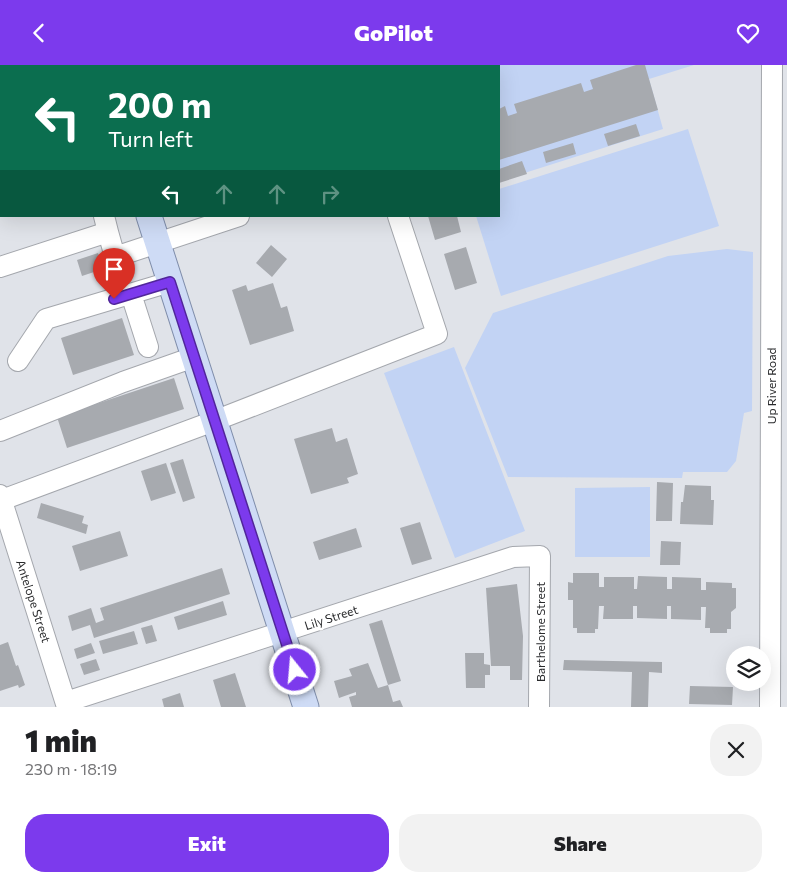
<!DOCTYPE html>
<meta charset="utf-8">
<style>
:root{--surface:#fff;--page:#f2f2f2;--text:#202124;--muted:#757577;--accent:#7c3aed}
body{margin:0;font-family:Commissioner,sans-serif;background:var(--page);color:var(--text);height:100vh;display:flex;flex-direction:column;font-size:19px;white-space:nowrap}
*{box-sizing:border-box;margin:0}
p{font-size:16px;color:var(--muted)}
.icon{flex:none;width:28px;height:28px;fill:none;stroke:currentColor;stroke-width:2;stroke-linecap:round;stroke-linejoin:round}
.map{position:relative;height:642px;overflow:hidden}
.side{display:flex;flex-direction:column;background:var(--surface);flex:1}
.side>*{flex:none}
.top-card{position:absolute;left:0px;top:0px;width:500px;height:152px;box-shadow:0 5px 20px #0002;background:#0b6e4f;color:#fff;overflow:hidden}
.fabs{position:absolute;left:726px;top:581px;display:grid;gap:10px}
.fabs a{display:grid;place-items:center;width:45px;height:45px;border-radius:50%;background:var(--surface);box-shadow:0 5px 20px #0002;font-size:25px}
.pin{position:absolute;display:grid;place-items:center;width:42px;height:42px;color:#fff;margin:-51px -21px;border-radius:50% 50% 50% 0;rotate:-45deg;box-shadow:0 0 5px #0007}
.pin .icon{rotate:45deg}
.me{position:absolute;width:55px;margin:-28px;rotate:343deg;stroke-linejoin:round;filter:drop-shadow(0 0 4px #0008)}
.turn{display:flex;align-items:center;gap:18px;height:105px;padding:0 25px;font-size:22px}
.turn .icon{width:65px;height:65px;stroke-width:2.5}
.turn b{display:block;font-size:35px;line-height:42px}
.lanes{display:flex;align-items:center;height:48px;padding:0 25px;background:#0003;justify-content:center;gap:25px;direction:ltr}
.lanes .off{opacity:.35}
.round{display:grid;place-items:center;flex:none;width:52px;height:52px;border-radius:20px;background:var(--page)}
.headline{display:flex;align-items:center;justify-content:space-between;height:85px;padding:0 25px}
h1{font-size:30px;font-weight:800;line-height:38px}
.cta{display:flex;gap:10px;margin-top:auto;padding:10px 25px}
.cta a{flex:1;height:58px;border-radius:20px;background:var(--accent);color:#fff;font-size:20px;font-weight:800;line-height:58px;text-align:center}
.cta a+a{background:var(--page);color:var(--text)}
header{display:flex;justify-content:space-between;align-items:center;height:65px;padding:0 25px;background:var(--accent);color:#fff;font-size:22px;font-weight:800}
.map>svg:first-child{display:block}
.green{fill:#c2d3f4}
.building{fill:#a7aaaf}
.lines{fill:none;stroke-linecap:round;stroke-linejoin:round}
.minor-casing{stroke:#a4a7ad;stroke-width:22}
.major-casing{stroke:#7f8daa;stroke-width:27}
.minor{stroke:#fff;stroke-width:20}
.major{stroke:#cedbf5;stroke-width:25}
.route-casing{stroke:#51269a;stroke-width:12}
.route{stroke:#7c3aed;stroke-width:9}
.labels{text-anchor:middle;dominant-baseline:central;stroke-width:5;stroke-linejoin:round;paint-order:stroke}
.street-label{font-size:12px;fill:#292a2c;stroke:#fff}
</style>
<header><svg class="icon" aria-label="back" viewBox="0 0 24 24"><path d="M15 5l-7 7 7 7"/></svg>GoPilot<svg class="icon" aria-label="heart" viewBox="0 0 24 24"><path d="M12 20l-8-8c-3-5 5-10 8-4 3-6 11-1 8 4z"/></svg></header>
<div class="map">
<svg width="787" height="642" viewBox="0 0 787 642">
<rect width="100%" height="100%" fill="#e0e3e9"/>
<path class="green" d="M302 0H694L649 14 663 64 499 116V1Z
M688 64 719 161 501 231 476 151H499V124Z
M727 184 753 187 752 346 744 348 736 396 727 407H683L682 413 508 412 465 303 493 248 668 191Z
M454 282 525 466 455 493 384 308Z
M650 422V492H575V423Z"/>
<path class="building" d="M636 0H645L658 45 499 95V44L505 41 508 51 517 48 514 39 581 18 584 27 593 24 590 15Z
M636 59 640 71 608 81 604 69Z
M573 78 576 89 546 98 543 87Z
M522 96 527 109 499 118V104Z
M428 151H457L461 167 435 175Z
M271 180 287 194 272 212 256 198Z
M466 182 477 218 455 225 444 189Z
M98 188 103 204 82 211 77 195Z
M273 218 281 243 287 241 294 266 250 280 232 225 246 220 248 226Z
M122 253 134 290 73 310 61 273Z
M174 313 184 344 67 383 57 352Z
M332 363 336 377 347 373 358 409 347 413 349 418 311 429 294 374Z
M183 394 195 433 183 437 170 398Z
M166 398 176 428 151 436 141 406Z
M657 417 673 418 672 456H656Z
M685 420 711 421V435H714L713 460 680 459 681 437H683Z
M41 438 84 451 82 458 88 460 86 469 37 453Z
M420 457 432 494 412 500 400 463Z
M356 463 362 482 319 495 313 477Z
M120 466 128 491 80 506 72 481Z
M661 476 681 477 680 500H660Z
M222 503 230 529 94 573 90 560 72 566 68 551 91 543 96 558 104 555 100 543Z
M573 508H599V522H604V512H634V524H637L638 511 667 512V524H672V512L701 513V525H706V517L732 518V523H736V543L731 547V564H727V568H710V563H705L706 542H701V555L671 554V541H667V554L637 553V541H633V554H603L604 541H599L598 564H595V568H577V563H573V535H568V517L573 518Z
M517 519 523 571 522 615H510V601H491L486 523Z
M223 536 227 550 178 565 174 552Z
M382 555 401 616 388 620 369 559Z
M152 560 157 576 146 579 141 563Z
M134 566 138 579 103 589 99 576Z
M8 577 16 601 18 600 25 620 19 623 18 620 0 626V580Z
M91 578 95 588 77 594 74 584Z
M465 588H484V599L490 600V610H485V623H466Z
M96 594 100 605 84 610 80 599Z
M564 595 662 597V608L649 607 648 642H631L632 607 563 605Z
M368 598 378 623 388 620 393 637 400 635 403 642H352L349 632 356 630V627L339 633 334 616 352 611 349 604Z
M235 608 246 642H221L213 615Z
M690 621 733 622 732 640 689 639Z
M180 628 184 642H164L162 634Z"/>
<g class="lines">
<g class="minor-casing">
<path id="minor" d="M142 0 143 1
M263 0 264 1
M292 0V1
M16 1V0
M35 1V0
M232 1 236 0
M0 95 1 88
M0 130 1 126
M108 167 115 192 239 151
M0 202 108 167 104 151
M131 229 148 282
M18 296 46 254 170 217
M0 366 123 317 194 292
M0 430 67 642
M2 435 214 356 437 269 398 151
M66 637 513 492 540 491 539 642
M770 642 772 0"/>
</g>
<g class="major-casing">
<path id="major" d="M99 0 100 1
M149 151 306 642"/>
</g>
<use href="#minor" class="minor"/>
<use href="#major" class="major"/>
</g>
<g class="lines">
<g class="route-casing">
<path id="route" d="M114 234 170 217 295 605"/>
</g>
<use href="#route" class="route"/>
</g>
<g class="labels">
<g class="street-label">
<text transform="translate(771 321) rotate(-90)">Up River Road</text>
<text transform="translate(34 536) rotate(72)">Antelope Street</text>
<text transform="translate(331 552) rotate(-18)">Lily Street</text>
<text transform="translate(540 567) rotate(-90)">Barthelome Street</text>
</g>
</g>
</svg>
<div class="fabs">
<a><svg class="icon" aria-label="layers" viewBox="0 0 24 24"><path d="M12 4l9 5-9 5-9-5zM3 14l9 5 9-5"/></svg></a>
</div>
<div class="pin" style="left:114px;top:234px;background:#d93025"><svg class="icon" aria-label="arrive" viewBox="0 0 24 24"><path d="M6 21V4h12l-3 4 3 4H6"/></svg></div>
<svg class="me" style="left:295px;top:605px" viewBox="-20 -20 40 40"><circle r="17" fill="#7c3aed" stroke="#fff" stroke-width="3"/><path d="M0-11L8 9 0 5-8 9z" fill="#fff"/></svg>
<div class="top-card">
<div class="turn"><svg class="icon" aria-label="left" viewBox="0 0 24 24"><path d="M17 20v-9H6M10 6l-5 5 5 5"/></svg><div><b>200 m</b>Turn left</div></div>
<div class="lanes"><svg class="icon" aria-label="left" viewBox="0 0 24 24"><path d="M17 20v-9H6M10 6l-5 5 5 5"/></svg><svg class="icon off" aria-label="ahead" viewBox="0 0 24 24"><path d="M12 20V5M6 11l6-6 6 6"/></svg><svg class="icon off" aria-label="ahead" viewBox="0 0 24 24"><path d="M12 20V5M6 11l6-6 6 6"/></svg><svg class="icon off" aria-label="right" viewBox="0 0 24 24"><path d="M7 20v-9h11M14 6l5 5-5 5"/></svg></div>
</div>
</div>
<section class="side">
<div class="headline"><div><h1>1 min</h1><p>230 m · 18:19</p></div><a class="round"><svg class="icon" aria-label="close" viewBox="0 0 24 24"><path d="M6 6l12 12M18 6L6 18"/></svg></a></div>
<div class="cta"><a>Exit</a><a>Share</a></div>
</section>
